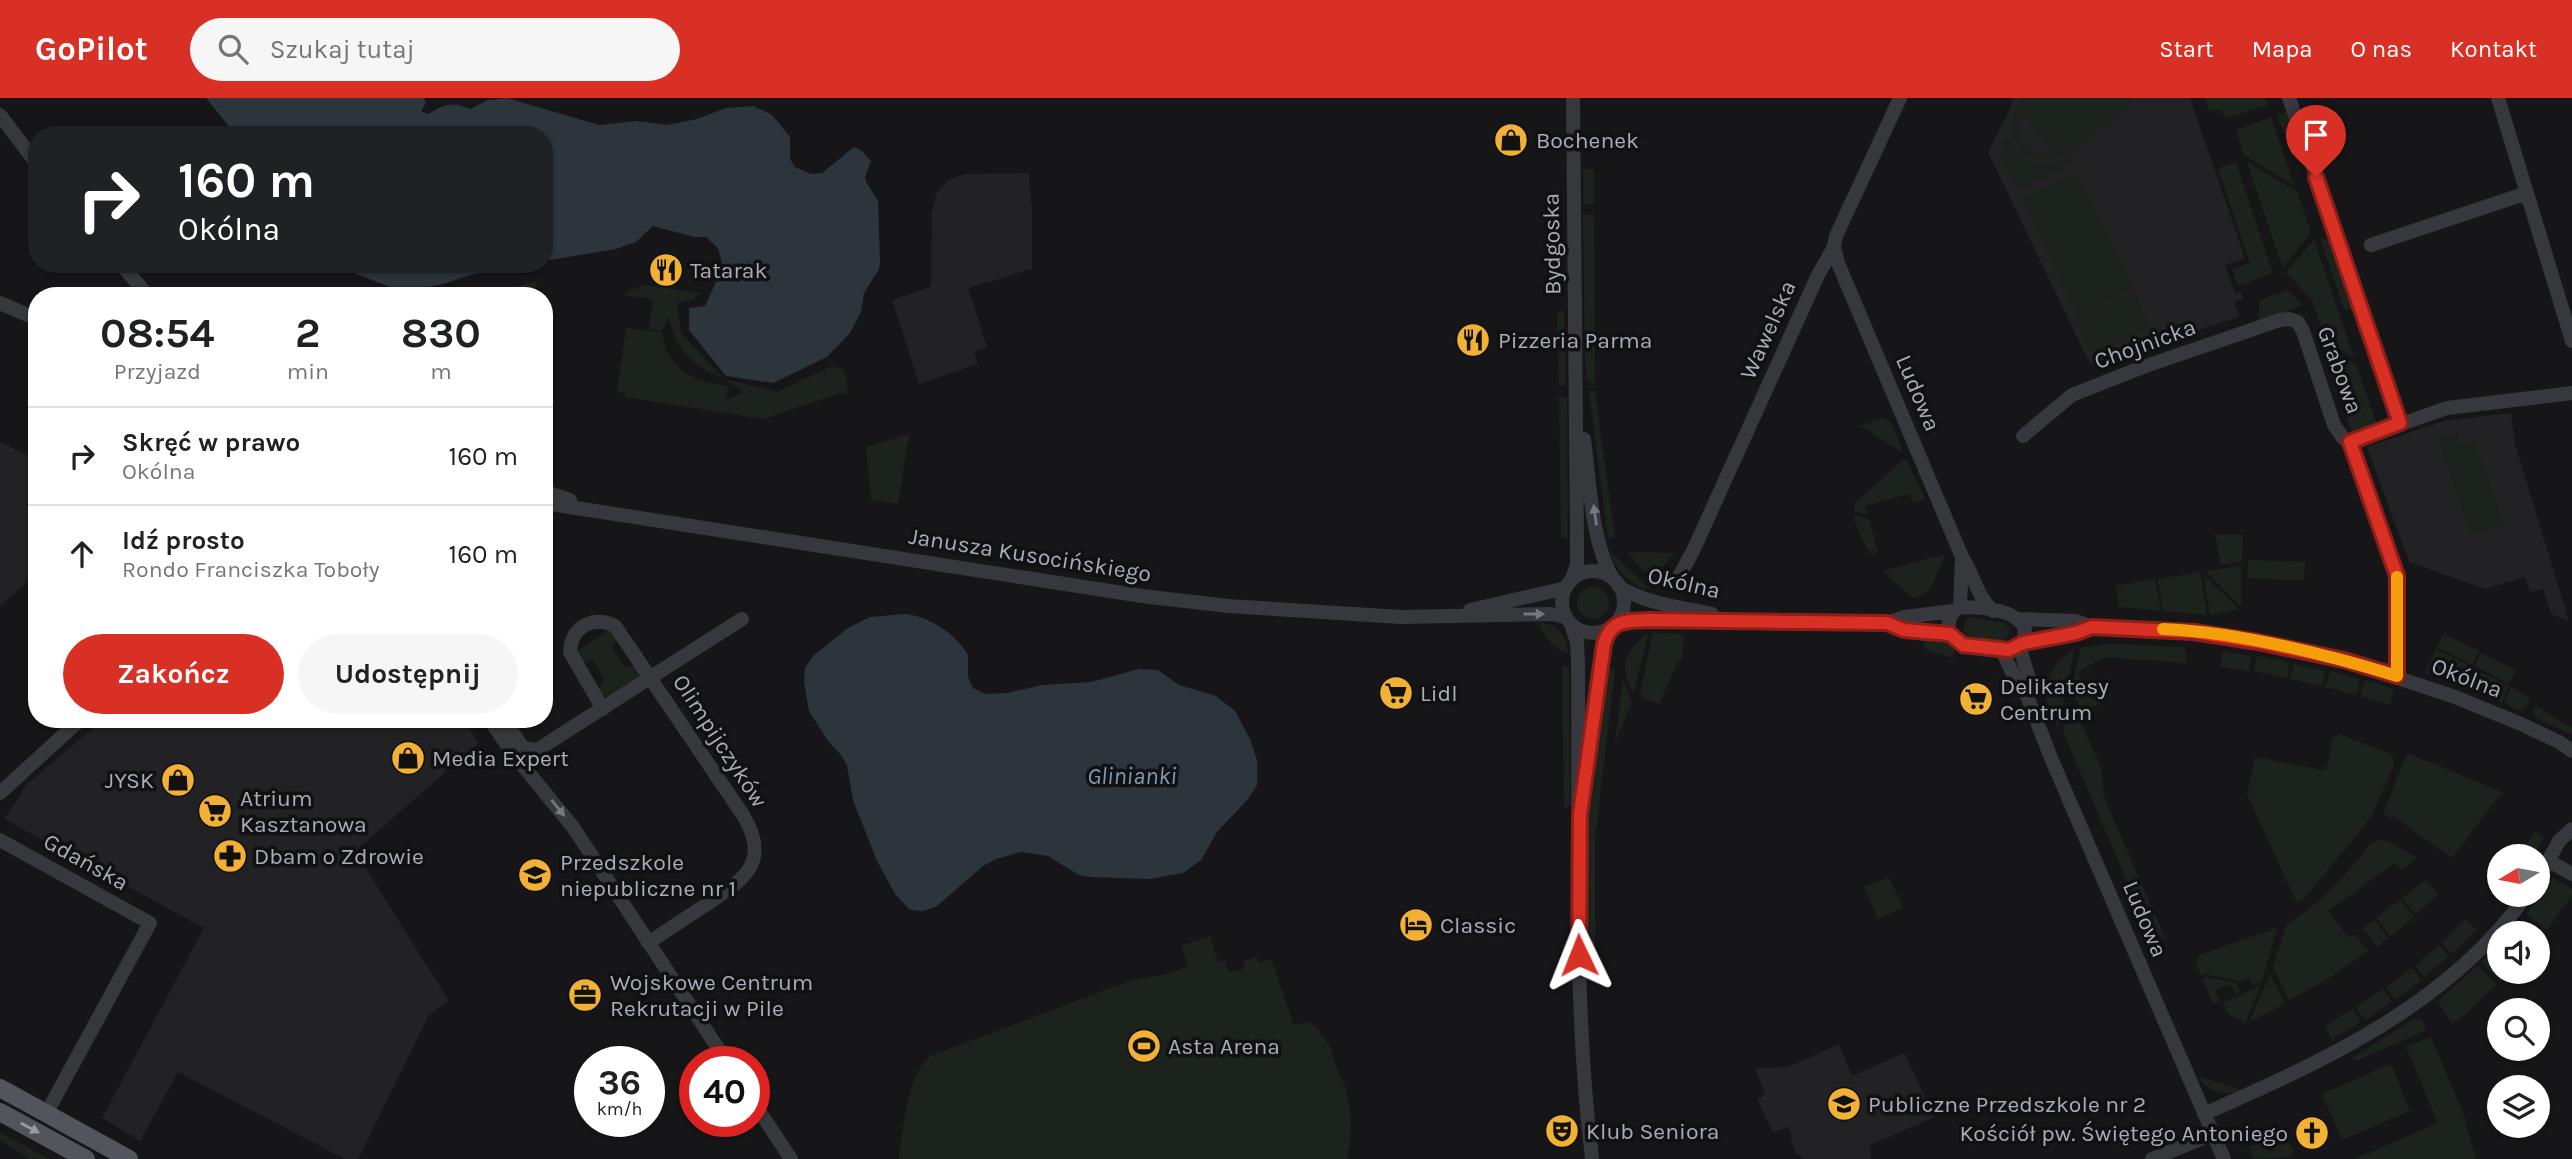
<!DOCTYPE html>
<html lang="pl">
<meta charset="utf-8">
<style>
:root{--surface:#fff;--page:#f6f6f6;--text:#202124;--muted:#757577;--line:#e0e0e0;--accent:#d93025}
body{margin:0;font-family:Karla,sans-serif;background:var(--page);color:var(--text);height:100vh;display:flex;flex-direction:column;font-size:26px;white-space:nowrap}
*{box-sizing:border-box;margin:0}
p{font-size:23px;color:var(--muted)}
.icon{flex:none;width:38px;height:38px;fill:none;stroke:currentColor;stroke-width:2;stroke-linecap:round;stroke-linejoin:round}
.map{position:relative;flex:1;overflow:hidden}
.details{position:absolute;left:28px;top:189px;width:525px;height:441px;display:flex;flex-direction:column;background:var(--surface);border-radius:28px;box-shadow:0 2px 5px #0004}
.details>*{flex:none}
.hud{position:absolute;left:28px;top:28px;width:525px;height:147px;border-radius:28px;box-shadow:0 2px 5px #0004;background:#202124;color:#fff;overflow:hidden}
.needle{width:46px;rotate:260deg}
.tools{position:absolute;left:2487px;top:746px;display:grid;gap:14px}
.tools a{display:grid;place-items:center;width:63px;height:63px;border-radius:50%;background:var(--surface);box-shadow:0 2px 5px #0004;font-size:35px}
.speed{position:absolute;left:574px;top:948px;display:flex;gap:14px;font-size:35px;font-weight:700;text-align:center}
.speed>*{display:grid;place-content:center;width:91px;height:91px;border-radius:50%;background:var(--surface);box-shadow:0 2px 5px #0004;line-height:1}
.speed small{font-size:18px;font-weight:400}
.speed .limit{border:10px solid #d22;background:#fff;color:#111}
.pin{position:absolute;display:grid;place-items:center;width:60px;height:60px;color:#fff;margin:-72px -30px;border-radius:50% 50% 50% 0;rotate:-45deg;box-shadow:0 0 7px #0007}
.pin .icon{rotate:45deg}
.me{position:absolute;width:77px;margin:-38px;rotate:358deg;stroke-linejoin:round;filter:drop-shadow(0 0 5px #0008)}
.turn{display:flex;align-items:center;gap:24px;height:147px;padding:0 35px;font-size:32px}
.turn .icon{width:91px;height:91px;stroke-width:2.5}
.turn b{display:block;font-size:49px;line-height:60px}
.eta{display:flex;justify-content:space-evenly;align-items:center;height:119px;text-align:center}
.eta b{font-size:42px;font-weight:700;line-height:49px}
.button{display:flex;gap:14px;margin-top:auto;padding:14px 35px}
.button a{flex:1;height:80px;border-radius:42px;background:var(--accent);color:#fff;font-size:28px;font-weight:700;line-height:80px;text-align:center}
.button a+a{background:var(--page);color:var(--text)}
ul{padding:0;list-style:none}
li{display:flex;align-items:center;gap:21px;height:98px;padding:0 35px;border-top:2px solid var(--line)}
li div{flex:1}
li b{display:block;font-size:26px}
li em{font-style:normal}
header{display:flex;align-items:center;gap:42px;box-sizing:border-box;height:98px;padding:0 35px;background:var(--accent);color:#fff}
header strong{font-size:33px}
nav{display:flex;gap:38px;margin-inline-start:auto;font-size:24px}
.search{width:490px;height:63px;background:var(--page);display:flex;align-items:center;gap:18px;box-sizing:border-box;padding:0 24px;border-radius:38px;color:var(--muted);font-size:26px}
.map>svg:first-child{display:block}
.built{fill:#222225}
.green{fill:#1c231d;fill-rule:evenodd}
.water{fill:#2c353c}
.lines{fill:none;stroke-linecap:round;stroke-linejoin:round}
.minor{stroke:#37383d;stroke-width:14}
.major{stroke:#53555c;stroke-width:18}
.oneway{fill:#757881}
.oneway2{fill:#979ba6}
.route-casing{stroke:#8d1f18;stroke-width:18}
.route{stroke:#d93025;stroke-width:12}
.slow{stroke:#f59e0b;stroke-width:12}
.labels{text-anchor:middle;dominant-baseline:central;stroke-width:7;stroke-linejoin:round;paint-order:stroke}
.poi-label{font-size:23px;fill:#a8adb8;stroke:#111113;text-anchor:start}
.street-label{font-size:23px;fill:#a8adb8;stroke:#111113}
.water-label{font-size:24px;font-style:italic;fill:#7f9bb3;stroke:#111113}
</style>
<header>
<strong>GoPilot</strong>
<div class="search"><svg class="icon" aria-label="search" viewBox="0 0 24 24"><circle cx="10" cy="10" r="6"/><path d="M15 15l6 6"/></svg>Szukaj tutaj</div>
<nav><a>Start</a><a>Mapa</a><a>O nas</a><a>Kontakt</a></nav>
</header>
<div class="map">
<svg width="2572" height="1061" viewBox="0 0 2572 1061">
<rect width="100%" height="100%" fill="#161618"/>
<path class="built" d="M2012 0H2190L2245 160 2225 167 2235 196 2241 194 2243 201 2234 204 2239 219 2090 266 1988 54 2013 5Z
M1029 75 1032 114V171L968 190 987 249 974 254 978 266 919 286 892 202 931 189 932 114 936 96 948 82 964 76Z
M2511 315 2515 346 2569 523 2551 516 2543 491 2530 494 2525 479 2485 491 2409 464 2367 349 2444 323Z
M0 344 37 361V475L0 508Z
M104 621H463L479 645 355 753 449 903 429 917 358 1061H345L178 974 140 1043 102 1020 204 830 4 721 27 686Z
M1839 946 1852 978 1904 955 1935 1019 1870 1047 1871 1061H1802L1800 1056 1797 1057 1790 1041 1792 1039 1788 1029 1773 1035 1757 1001 1765 997 1755 970 1788 969Z"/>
<path class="green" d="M2026 0H2137C2120 13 2072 57 2055 61 2017 72 1996 23 2026 0ZM2022 14 2052 54V55C2028 58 2011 37 2022 14Z
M2205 0H2265L2268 7 2227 20 2220 12 2209 13Z
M2287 14 2304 61 2292 58 2277 17Z
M2271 19 2294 87 2244 57 2236 32Z
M2007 41C2024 69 2040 73 2070 59L2073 66 2018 93 1999 54Z
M2236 64 2273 175 2238 188 2232 171 2250 165 2218 71Z
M2247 64 2297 94 2311 134 2283 171Z
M1583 71H1594V106L1584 107Z
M2077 75 2133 191 2077 217 2022 101Z
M1583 116 1594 117 1595 285H1593L1587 283 1585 261Z
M2320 140 2331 142 2354 212 2344 211Z
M2314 142 2354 259 2326 244 2313 204 2286 174Z
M537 183 535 198H477Z
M645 187 702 195 689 203 677 205 681 235 724 281 777 294 832 268 843 271V276L846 277 848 296H838L764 321 625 299 626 295 617 294 626 230 662 234C667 272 693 283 728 288L726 300H731L744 294C709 269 681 271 669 220L661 233 649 231 653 201 627 198 624 195Z
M2287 192 2303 207 2258 225 2260 202Z
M2134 194 2151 230 2092 258 2075 222Z
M1564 212 1566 287 1559 288 1557 216Z
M2323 249 2356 266 2377 326 2352 335Z
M1589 293H1595L1615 440H1608Z
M1559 298 1567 300 1568 440 1561 439Z
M1883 320 1891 324 1902 350 1901 354 1867 331 1857 329Z
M2456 334 2461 346 2474 342 2503 425 2471 436 2438 340Z
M909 336 898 406 871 402 866 349Z
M1906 361 1925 401 1913 405 1910 396 1865 408 1867 417 1854 413 1855 405 1903 362Z
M1853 417 1869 421 1878 454 1872 457 1862 442Z
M2215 436 2243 437 2242 463 2221 467Z
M1610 453 1646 488V492C1629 484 1614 472 1610 453Z
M1627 454 1674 455 1652 482Z
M1945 456 1930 492 1914 501 1883 473Z
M2248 462 2305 464 2304 482 2248 480Z
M2241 468V508L2205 473Z
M2200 474 2207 517 2163 513 2158 481Z
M2204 478 2239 511 2210 517Z
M2155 481 2161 513 2119 509 2116 488Z
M1577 505a16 16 0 1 1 32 0a16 16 0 1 1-32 0Z
M1973 519 2005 525 2009 532 2008 539 2000 544 1969 538 1964 533V526L1968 520Z
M1539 524C1558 527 1566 537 1568 555 1556 553 1541 536 1539 524Z
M609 532 617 540 612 550 625 569 636 567 640 576 638 581 610 599 602 597 599 591 604 581 592 561 586 564 581 563 577 556 578 552Z
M1647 535 1648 536 1633 596C1620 563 1622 560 1647 535Z
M1653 535 1684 536 1682 562 1678 563 1659 606 1642 600 1640 595Z
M2444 536 2479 553 2472 567 2437 549Z
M1923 539 1947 543 1954 551 1953 560 1925 551Z
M2110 546 2183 549 2186 552 2187 565 2104 559 2078 574 2091 600 2104 594 2106 598 2103 600 2105 603 2082 614 2072 592 2080 550Z
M2436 551 2472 569 2462 588 2425 575Z
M2074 552V553L2058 628C2037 602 2045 567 2074 552Z
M2223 553 2251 558 2249 573 2220 569Z
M2481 555 2516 572 2509 586 2475 568Z
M2257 558 2289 564 2287 580 2254 573Z
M2294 566 2325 573 2322 588 2290 581Z
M1562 568 1569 569 1570 707 1564 711Z
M1609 570 1615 572 1595 741V853L1586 825 1585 744Z
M2474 571 2509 588 2502 605 2465 589Z
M2330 573 2360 581 2356 597 2326 589Z
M1623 582 1632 605 1615 644Z
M2365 582 2394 591 2390 607 2360 598Z
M2511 589 2531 600 2524 611 2518 612 2504 605Z
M2535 608 2572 630V637L2535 619 2533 614Z
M2079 620 2101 670 2104 699 2165 840 2150 837 2063 634 2065 627Z
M2339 636 2389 655 2393 660 2394 667 2371 719 2305 800 2297 805 2247 696 2255 659 2326 673 2333 640Z
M2407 655 2502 694 2452 760 2393 718 2391 721 2383 716Z
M2535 734 2544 739 2534 758H2517Z
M2378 742 2391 744 2416 760 2402 772 2395 765 2328 813 2349 840 2355 836 2368 853 2325 883 2289 902 2273 869 2286 828 2319 803 2352 769 2370 746Z
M1889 779 1903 810 1878 821 1864 789Z
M2552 780 2572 791V797L2547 832 2526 816Z
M2425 782 2438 796 2416 817 2402 800Z
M2400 802 2414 819 2391 838 2376 820Z
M2466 821 2477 832 2452 856 2442 845Z
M2374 822 2388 840 2377 849 2363 830Z
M2277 830 2262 883 2253 887 2249 879 2239 883 2205 876 2201 878 2196 865 2199 857Z
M1210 838 1218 864 1225 862 1229 874 1245 870 1243 863 1256 859 1259 865 1271 861 1294 927 1310 924 1318 931 1333 953 1332 958 1346 991 1350 1011 1351 1036 1347 1061H899C902 1033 908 976 930 958L1132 882 1169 876 1188 868 1181 848Z
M2439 847 2449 858 2424 879 2415 868Z
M2499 847V873H2511L2500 884 2481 864Z
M2478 867 2496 887 2460 921 2451 925 2438 903Z
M2412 870 2421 882 2395 902 2386 889Z
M2270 876 2285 906 2249 924Z
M2206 879 2236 885 2240 893 2235 896 2230 886 2215 892 2220 903 2213 906 2203 881Z
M2261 887 2245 925 2228 916 2223 905Z
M2383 891 2392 904 2365 922 2356 909Z
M2353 911 2361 924 2332 941 2325 928Z
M2415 920 2422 923 2427 932 2358 962 2351 961Z
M2431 939 2463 1015 2476 1061H2355L2438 1025 2406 949Z
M2391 966 2410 1013 2342 1042 2322 996Z
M2197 978 2242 992C2223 999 2208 994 2197 978Z
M0 1034 49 1061H29L0 1042Z
M2284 1034 2293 1053 2291 1059 2254 1061 2249 1049 2265 1043 2270 1054 2273 1053 2269 1041Z"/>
<path class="water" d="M206 0H424L426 5 421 13 428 16C445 6 451 3 470 11L488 2 507 0 599 27 636 23 667 27 697 21 726 10 754 8 772 17 783 30 790 39V61L795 69 811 76 822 75 854 49 862 53 871 63 865 79 866 84 878 103 880 164 879 171 864 195 861 214 850 235 827 259 773 285 726 278 689 232V210L705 208 723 169 718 150 706 139H694L653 128 636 144 616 151 544 163V37H236Z
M345 166H531L470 177 443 186 403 194 354 175Z
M905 516C929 518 956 536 968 557V579L973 590 986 596 1007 595 1042 587 1091 584 1139 571 1158 572 1179 587 1216 598 1235 613 1250 641 1257 662V687L1248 701 1217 734 1201 762 1183 775 1149 781 1092 779 1079 777 1048 758 1021 754 996 761 983 768 937 808 923 813 910 812 895 796 877 763 853 702 847 667 841 657 828 643 809 613 804 584 805 570 813 558 848 530 870 519Z"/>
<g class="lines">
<path class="minor" d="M2289 0 2400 325
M2498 0 2572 243
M0 17 37 66
M2371 147 2527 95
M1834 149 1838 165 1962 459C1974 477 1977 499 1993 513
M121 166 148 198
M0 205 37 221
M2023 338 2072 297 2143 269 2280 222 2289 221 2298 224 2303 233 2334 327 2343 340 2350 344 2397 478V578
M1584 341C1590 385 1591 443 1613 481
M2350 344 2447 310 2572 295
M544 393 570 402
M544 405 1142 498 1228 508 1401 519 1551 516 1566 519
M1562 504a31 31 0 1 1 62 0a31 31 0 1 1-62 0Z
M1677 482 1693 453 1818 177 1834 149 1836 138 1900 0
M1571 483 1577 466V445L1573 0
M1619 489C1647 506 1681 509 1712 516
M1960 509C1980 509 2017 511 2025 531L2023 545C2018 549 2015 552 2008 552 1998 553 1967 549 1959 545 1944 536 1946 516 1960 509Z
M1960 509 1962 459
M1470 512 1566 490
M2020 521 2076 523 2092 529 2194 534 2258 544 2344 562 2455 599 2521 626 2559 644 2572 653
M1887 525 1904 519 1953 513
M1571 526 1577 544 1578 564C1580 729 1572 896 1592 1061
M1614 527 1649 522 1887 525 1904 532 1950 536
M2023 545 2076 535 2092 529
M2019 548 2029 580 2027 598
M2002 552 2016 583 2027 598 2051 660 2224 1061
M603 611 570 554C571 529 593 517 615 528L743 717C771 764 745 781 707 806 687 819 668 832 648 845
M489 621 514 657 573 729 727 964
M504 621 523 650 518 654
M523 650 537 652 742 521
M1586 662 1593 611 1608 531
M0 695 81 621
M0 742 150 825 46 1016
M2549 763 2572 776
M2538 781 2559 743 2572 731
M754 1005 791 1061
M2204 1016C2322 964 2451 906 2527 796
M2152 1061 2213 1036"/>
<path class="major" d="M0 990 129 1061
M0 1014 86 1061"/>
</g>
<defs><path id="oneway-solid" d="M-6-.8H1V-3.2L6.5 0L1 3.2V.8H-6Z" transform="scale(1.75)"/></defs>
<g class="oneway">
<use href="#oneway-solid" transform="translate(1595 417) rotate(-98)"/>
<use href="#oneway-solid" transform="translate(1534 516)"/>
<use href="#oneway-solid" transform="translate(558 710) rotate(51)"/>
</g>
<use class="oneway2" href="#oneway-solid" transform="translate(30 1030) rotate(28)"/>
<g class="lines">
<g class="route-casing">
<path id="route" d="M1579 857 1580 716 1604 546C1611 521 1626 523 1649 522L1887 525 1904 532 1950 536 1963 547 2009 552 2023 545 2076 535 2092 529 2194 534 2258 544 2344 562 2397 578V478L2350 344 2400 325 2316 79"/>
</g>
<use href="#route" class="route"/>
<path class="slow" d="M2163 531C2237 534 2325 556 2397 578V479"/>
</g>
<defs>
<g id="shop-disc" transform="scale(1.75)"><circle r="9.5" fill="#f2b134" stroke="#111113"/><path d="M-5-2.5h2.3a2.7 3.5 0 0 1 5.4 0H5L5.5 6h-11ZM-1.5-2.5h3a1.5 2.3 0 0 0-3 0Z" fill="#111"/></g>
<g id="restaurant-disc" transform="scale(1.75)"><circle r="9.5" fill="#f2b134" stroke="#111113"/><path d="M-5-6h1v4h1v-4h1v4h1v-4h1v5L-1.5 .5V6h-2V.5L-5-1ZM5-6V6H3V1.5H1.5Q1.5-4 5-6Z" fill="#111"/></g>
<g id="supermarket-disc" transform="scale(1.75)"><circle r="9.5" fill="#f2b134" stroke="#111113"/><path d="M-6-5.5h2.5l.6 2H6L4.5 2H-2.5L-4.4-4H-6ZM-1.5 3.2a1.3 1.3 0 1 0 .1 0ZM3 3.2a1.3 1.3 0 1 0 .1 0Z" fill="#111"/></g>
<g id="pharmacy-disc" transform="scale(1.75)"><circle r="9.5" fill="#f2b134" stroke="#111113"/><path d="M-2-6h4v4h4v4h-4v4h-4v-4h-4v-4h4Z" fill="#111"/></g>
<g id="school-disc" transform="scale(1.75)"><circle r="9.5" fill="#f2b134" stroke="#111113"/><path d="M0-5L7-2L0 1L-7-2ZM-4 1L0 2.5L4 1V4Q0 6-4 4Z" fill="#111"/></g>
<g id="hotel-disc" transform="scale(1.75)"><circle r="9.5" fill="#f2b134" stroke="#111113"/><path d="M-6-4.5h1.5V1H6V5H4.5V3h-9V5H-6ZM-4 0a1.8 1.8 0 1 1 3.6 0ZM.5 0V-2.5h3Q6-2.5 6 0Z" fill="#111"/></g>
<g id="office-disc" transform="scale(1.75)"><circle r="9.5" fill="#f2b134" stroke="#111113"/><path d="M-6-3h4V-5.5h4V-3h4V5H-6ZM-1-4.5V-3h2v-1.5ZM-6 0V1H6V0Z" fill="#111"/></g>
<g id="stadium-disc" transform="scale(1.75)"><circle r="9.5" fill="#f2b134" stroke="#111113"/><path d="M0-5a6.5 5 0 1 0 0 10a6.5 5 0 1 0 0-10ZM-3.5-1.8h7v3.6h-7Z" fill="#111"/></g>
<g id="theatre-disc" transform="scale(1.75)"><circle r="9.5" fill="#f2b134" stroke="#111113"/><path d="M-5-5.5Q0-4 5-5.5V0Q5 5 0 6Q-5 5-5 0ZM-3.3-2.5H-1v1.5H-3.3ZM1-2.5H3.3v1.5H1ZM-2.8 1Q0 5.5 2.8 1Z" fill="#111"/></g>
<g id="church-disc" transform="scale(1.75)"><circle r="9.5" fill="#f2b134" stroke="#111113"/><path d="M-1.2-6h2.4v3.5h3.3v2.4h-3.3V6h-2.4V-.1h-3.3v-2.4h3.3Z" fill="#111"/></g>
</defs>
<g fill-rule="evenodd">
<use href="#shop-disc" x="1511" y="42"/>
<use href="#restaurant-disc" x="666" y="172"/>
<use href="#restaurant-disc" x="1473" y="242"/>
<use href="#supermarket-disc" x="1396" y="595"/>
<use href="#supermarket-disc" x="1976" y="601"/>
<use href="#shop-disc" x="408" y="660"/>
<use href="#shop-disc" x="178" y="682"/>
<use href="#supermarket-disc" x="215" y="713"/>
<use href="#pharmacy-disc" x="230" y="758"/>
<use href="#school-disc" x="535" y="777"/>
<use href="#hotel-disc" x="1416" y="827"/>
<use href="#office-disc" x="585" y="897"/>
<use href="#stadium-disc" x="1144" y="948"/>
<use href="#school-disc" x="1844" y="1006"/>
<use href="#theatre-disc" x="1562" y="1033"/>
<use href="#church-disc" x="2312" y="1035"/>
</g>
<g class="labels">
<g class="poi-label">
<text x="1536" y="42">Bochenek</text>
<text x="690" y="172">Tatarak</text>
<text x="1498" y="242">Pizzeria Parma</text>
<text x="2000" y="588">Delikatesy<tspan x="2000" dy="26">Centrum</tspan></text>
<text x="1420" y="595">Lidl</text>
<text x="432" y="660">Media Expert</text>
<text x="154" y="682" text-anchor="end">JYSK</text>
<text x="240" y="700">Atrium<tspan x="240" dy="26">Kasztanowa</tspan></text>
<text x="254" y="758">Dbam o Zdrowie</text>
<text x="560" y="764">Przedszkole<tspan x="560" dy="26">niepubliczne nr 1</tspan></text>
<text x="1440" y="827">Classic</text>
<text x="610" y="884">Wojskowe Centrum<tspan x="610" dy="26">Rekrutacji w Pile</tspan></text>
<text x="1168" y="948">Asta Arena</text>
<text x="1868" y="1006">Publiczne Przedszkole nr 2</text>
<text x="1586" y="1033">Klub Seniora</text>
<text x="2288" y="1035" text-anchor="end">Kościół pw. Świętego Antoniego</text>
</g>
<g class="street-label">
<text transform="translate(1552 146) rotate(-91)">Bydgoska</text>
<text transform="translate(1768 232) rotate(-66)">Wawelska</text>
<text transform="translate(2145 246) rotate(-20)">Chojnicka</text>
<text transform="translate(2340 272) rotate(70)">Grabowa</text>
<text transform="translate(1918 295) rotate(67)">Ludowa</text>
<text transform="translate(1030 457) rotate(9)">Janusza Kusocińskiego</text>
<text transform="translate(1684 485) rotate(13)">Okólna</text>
<text transform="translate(2467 580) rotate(21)">Okólna</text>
<text transform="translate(720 643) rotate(57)">Olimpijczyków</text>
<text transform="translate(86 764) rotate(29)">Gdańska</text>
<text transform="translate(2145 821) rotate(67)">Ludowa</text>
</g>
<g class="water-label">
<text x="1132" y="678">Glinianki</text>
</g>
</g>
</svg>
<div class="tools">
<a><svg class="needle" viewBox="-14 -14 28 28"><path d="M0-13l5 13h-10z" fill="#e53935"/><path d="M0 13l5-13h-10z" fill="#757577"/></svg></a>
<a><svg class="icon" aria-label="sound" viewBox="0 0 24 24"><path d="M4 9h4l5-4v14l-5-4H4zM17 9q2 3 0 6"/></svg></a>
<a><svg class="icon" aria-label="search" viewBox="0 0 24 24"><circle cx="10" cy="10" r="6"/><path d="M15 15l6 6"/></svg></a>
<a><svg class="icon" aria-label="layers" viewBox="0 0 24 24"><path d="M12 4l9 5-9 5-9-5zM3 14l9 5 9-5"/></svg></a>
</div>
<div class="speed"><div>36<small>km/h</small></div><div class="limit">40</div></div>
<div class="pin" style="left:2316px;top:79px;background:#d93025"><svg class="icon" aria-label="arrive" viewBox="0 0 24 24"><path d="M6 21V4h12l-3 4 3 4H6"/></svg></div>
<svg class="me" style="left:1579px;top:857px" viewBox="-20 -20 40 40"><path d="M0-17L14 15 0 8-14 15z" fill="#d93025" stroke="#fff" stroke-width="4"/></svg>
<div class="hud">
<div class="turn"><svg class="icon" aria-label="right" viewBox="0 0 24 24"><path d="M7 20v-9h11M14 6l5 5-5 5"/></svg><div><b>160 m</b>Okólna</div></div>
</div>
<section class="details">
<div class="eta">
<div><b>08:54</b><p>Przyjazd</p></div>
<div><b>2</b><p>min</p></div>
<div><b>830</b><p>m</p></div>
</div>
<ul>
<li><svg class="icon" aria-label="right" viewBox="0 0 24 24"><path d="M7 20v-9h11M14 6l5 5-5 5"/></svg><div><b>Skręć w prawo</b><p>Okólna</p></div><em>160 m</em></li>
<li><svg class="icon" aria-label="ahead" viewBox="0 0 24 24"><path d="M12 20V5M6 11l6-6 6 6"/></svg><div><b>Idź prosto</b><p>Rondo Franciszka Toboły</p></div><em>160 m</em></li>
</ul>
<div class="button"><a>Zakończ</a><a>Udostępnij</a></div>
</section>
</div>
